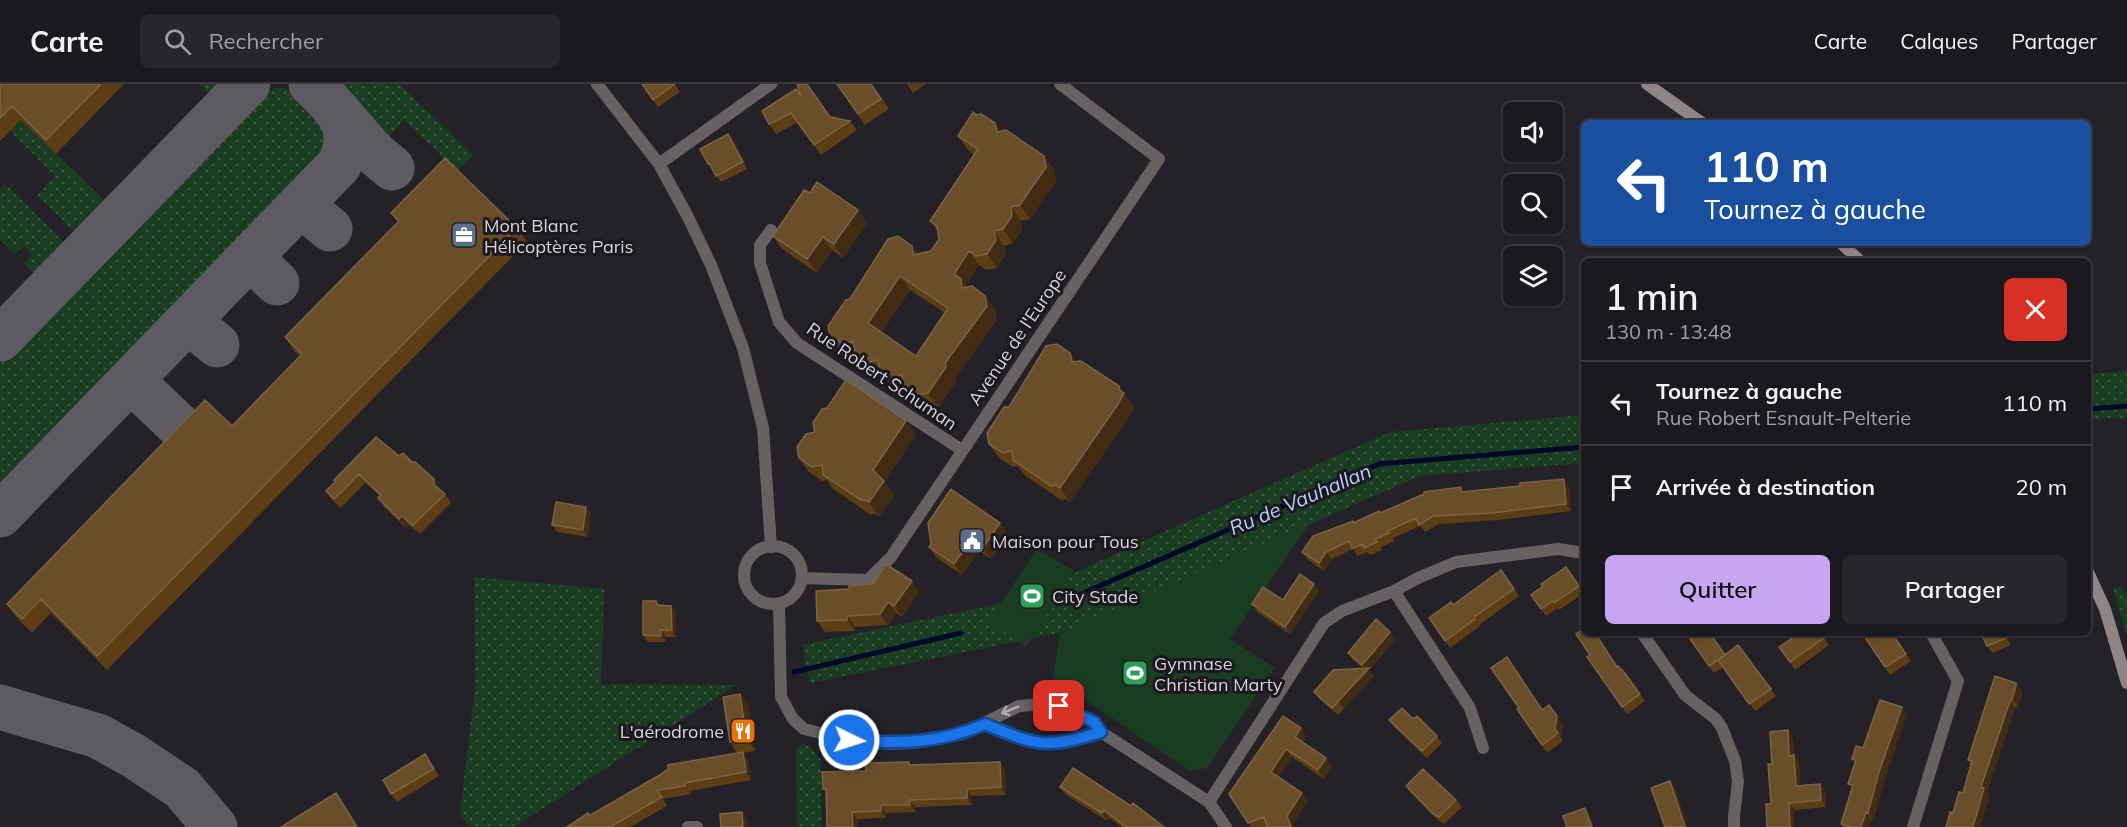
<!DOCTYPE html>
<html lang="fr">
<meta charset="utf-8">
<style>
:root{--surface:#1b191f;--page:#28262c;--text:#f1f3f6;--muted:#a0a0a4;--line:#39383d;--accent:#c6a6f0}
body{margin:0;font-family:Mulish,sans-serif;background:var(--page);color:var(--text);height:100vh;display:flex;flex-direction:column;font-size:22px;white-space:nowrap}
*{box-sizing:border-box;margin:0}
p{font-size:20px;color:var(--muted)}
.icon{flex:none;width:33px;height:33px;fill:none;stroke:currentColor;stroke-width:2;stroke-linecap:round;stroke-linejoin:round}
.map{position:relative;flex:1;overflow:hidden}
.drawer{position:absolute;left:1581px;top:174px;width:510px;height:378px;display:flex;flex-direction:column;background:var(--surface);border-radius:9px;box-shadow:0 2px 4px #0004,0 0 0 2px var(--line)}
.drawer>*{flex:none}
.banner{position:absolute;left:1581px;top:36px;width:510px;height:126px;border-radius:9px;box-shadow:0 2px 4px #0004,0 0 0 2px var(--line);background:#1a4fa0;color:#fff;overflow:hidden}
.controls{position:absolute;left:1503px;top:18px;display:grid;gap:12px}
.controls a{display:grid;place-items:center;width:60px;height:60px;border-radius:9px;background:var(--surface);box-shadow:0 2px 4px #0004,0 0 0 2px var(--line);font-size:30px}
.pin{position:absolute;display:grid;place-items:center;width:51px;height:51px;color:#fff;margin:-26px;border-radius:12px;box-shadow:0 3px 9px #0006}
.me{position:absolute;width:66px;margin:-33px;rotate:94deg;stroke-linejoin:round;filter:drop-shadow(0 0 4px #0008)}
.turn{display:flex;align-items:center;gap:21px;height:126px;padding:0 24px;font-size:27px}
.turn .icon{width:78px;height:78px;stroke-width:2.5}
.turn b{display:block;font-size:42px;line-height:51px}
.round{display:grid;place-items:center;flex:none;width:63px;height:63px;border-radius:9px;background:var(--page)}
.overview{display:flex;align-items:center;justify-content:space-between;height:102px;padding:0 24px}
h1{font-size:36px;font-weight:600;line-height:45px}
.action{display:flex;gap:12px;margin-top:auto;padding:12px 24px}
.action a{flex:1;height:69px;border-radius:9px;background:var(--accent);color:#111;font-size:24px;font-weight:600;line-height:69px;text-align:center}
.action a+a{background:var(--page);color:var(--text)}
ul{padding:0;list-style:none}
li{display:flex;align-items:center;gap:18px;height:84px;padding:0 24px;border-top:2px solid var(--line)}
li div{flex:1}
li b{display:block;font-size:22px}
li em{font-style:normal}
header{display:flex;align-items:center;gap:36px;box-sizing:border-box;height:84px;padding:0 30px;background:var(--surface);border-bottom:2px solid var(--line)}
header strong{font-size:28px}
nav{display:flex;gap:33px;margin-inline-start:auto;font-size:21px}
.search{width:420px;height:54px;background:var(--page);display:flex;align-items:center;gap:15px;box-sizing:border-box;padding:0 21px;border-radius:9px;color:var(--muted);font-size:22px}
.map>svg:first-child{display:block}
.grass{fill:url(#grass-dots)}
.park{fill:#1a3d22}
.lines{fill:none;stroke-linecap:round;stroke-linejoin:round}
.stream{stroke:#000728;stroke-width:5}
.taxiway{stroke:#5d5a61;stroke-width:45}
.minor{stroke:#676261;stroke-width:12}
.secondary{stroke:#8e8584;stroke-width:12}
.wall{fill:#5d3e14;fill-rule:evenodd}
.shaded-wall{fill:#412c13}
.building{fill:#6a4e29;stroke:#7b6345;stroke-width:1.5;fill-rule:evenodd}
.oneway{stroke:#b0acb0}
.route-casing{stroke:#114b97;stroke-width:15}
.route{stroke:#1a73e8;stroke-width:10}
.labels{text-anchor:middle;dominant-baseline:central;stroke-width:6;stroke-linejoin:round;paint-order:stroke}
.poi-label{font-size:18px;fill:#d7d4da;stroke:#1b181f;text-anchor:start}
.street-label{font-size:18px;fill:#d7d4da;stroke:#1b181f}
.water-label{font-size:20px;font-style:italic;fill:#b6d0f7;stroke:#1b181f}
</style>
<header>
<strong>Carte</strong>
<div class="search"><svg class="icon" aria-label="search" viewBox="0 0 24 24"><circle cx="10" cy="10" r="6"/><path d="M15 15l6 6"/></svg>Rechercher</div>
<nav><a>Carte</a><a>Calques</a><a>Partager</a></nav>
</header>
<div class="map">
<svg width="2127" height="743" viewBox="0 0 2127 743">
<defs>
<pattern id="grass-dots" width="8" height="8" patternUnits="userSpaceOnUse" patternTransform="scale(1.5)"><rect width="8" height="8" fill="#1a3d22"/><path d="M2 2h.1M6 6h.1" fill="none" stroke="#3b5842" stroke-width="1.8" stroke-linecap="round"/></pattern>
</defs>
<rect width="100%" height="100%" fill="#242129"/>
<path class="grass" d="M199 0H231L215 16Z
M331 0H399L473 71 458 87 404 36 387 54Z
M277 4C325 4 346 47 322 86L0 416V274L251 18 264 8Z
M21 36 112 124 82 155 37 111 55 92 10 47Z
M5 100 71 165 41 196 24 179 32 170 23 162 15 170 0 156V105Z
M2127 287V334L2088 335V290Z
M1584 331V379L1420 392 1060 549 810 599 802 561 1017 516 1143 457 1390 348Z
M474 493 604 505 601 600 736 601 514 743H469L460 730 475 603Z
M2122 503 2127 512V552L2113 504Z
M799 661 809 662 821 676 822 743H797L796 666Z"/>
<path class="park" d="M1310 439 1230 555 1275 584 1207 684 1190 687 1053 594 1060 549Z
M1037 465 1074 487 1026 563 989 537Z"/>
<g class="lines">
<path class="stream" d="M2088 325 2127 322
M1065 517 1379 380 1584 363
M794 588 961 549"/>
<path class="taxiway" d="M337 26 372 67 392 84
M310 113C305 128 320 136 330 145
M256 168 258 181 277 199
M197 229C192 244 207 252 217 261
M0 255 248 0
M137 292 136 301 140 305 192 354
M0 431 339 81C358 44 337 24 311 0
M0 623 98 652 134 672 182 704 215 743"/>
<path class="minor" d="M597 0 659 80 688 133 711 181 743 264 763 344 771 463
M659 80 771 0
M771 146 760 161V179L779 238 797 259 962 366
M744 491a29 29 0 1 1 58 0a29 29 0 1 1-58 0Z
M802 494 868 496 891 473 1159 75 1060 0
M1394 507 1470 624 1483 664
M779 520 781 613 793 635 804 645 849 656 892 660 910 659 962 650 1019 622 1046 620 1059 622 1073 627 1094 638 1101 648 1209 718 1226 743
M1642 549 1685 611 1716 635 1722 644 1735 677 1738 697 1734 732V743
M985 640C1037 662 1047 665 1101 648
M1209 718 1324 539 1342 527 1394 507 1418 494 1456 478 1558 465 1584 469
M688 743H697
M1913 743 1958 597 1931 549"/>
<path class="secondary" d="M1647 0 1702 39
M1841 159 1860 177
M2088 488 2105 525 2127 599"/>
</g>
<path class="wall" d="M0 0H124L56 70 21 36 0 57Z
M642 0H675L680 8 658 23Z
M837 0H872L889 25 865 41Z
M907 0H926L913 9Z
M801 12 830 33 850 37 857 46 821 71 798 38 776 50 769 40Z
M1001 47 1044 72 1054 86 1056 97 1030 135 1021 137 1022 146 1013 159 1004 162 1006 170 997 184 986 186 979 181 965 202 985 212 995 226 997 236 955 294 956 298 938 323 928 325 914 316 908 307 903 309 890 300 884 291 879 292 865 283 859 274 854 276 840 266 830 252 850 215 912 162 918 170 931 167 939 155V149L930 137 975 71 968 66 958 52ZM910 206 945 229 916 272 881 249Z
M728 50 733 57 747 85 721 98 713 86H712L708 80Z
M810 109 858 126 867 139 843 174 832 166 817 189 782 165 773 152Z
M391 129 517 144 527 158 107 586 51 529 32 549 17 534 7 520 232 342 300 272 295 268 285 253 398 138Z
M1070 269 1076 278 1119 302 1134 323 1128 334 1070 418 1066 415 1061 416 1023 390 1018 382 1013 383 999 374 989 360 1009 323Z
M916 351 884 398 894 411 879 433 875 430 871 431 833 405 827 396 822 397 809 388 799 374Z
M399 372 412 378 434 395 440 404V406L445 410 451 419 420 450 409 441 406 444 384 423 378 414 380 412 365 399 341 424 332 416 326 407 335 397Z
M1461 403 1464 408 1569 403 1571 427 1497 436 1439 440 1425 448 1420 442 1393 454 1394 457 1381 463 1382 466 1370 471 1367 468 1358 472 1353 465 1332 475 1324 487 1307 475 1302 468 1354 439 1380 429Z
M586 423 591 431 588 453 557 448 552 441Z
M1008 450 991 475 979 467 962 491 937 474 929 463Z
M1566 483 1584 509 1559 526 1558 524 1546 532 1531 511Z
M1501 486 1519 512 1479 541 1480 542 1450 564 1429 534 1453 521Z
M912 497 919 508 902 533 896 529 888 541 855 543V547L825 548 817 537 849 505 873 500Z
M1319 507 1290 550 1257 528 1252 520 1283 516Z
M656 517 660 521 671 522 676 528V553H666V558H648L643 551Z
M1390 548 1395 556 1370 585 1374 592 1338 631 1319 615 1314 608 1363 584 1353 576 1348 569Z
M1820 549 1829 561 1795 586 1779 563 1791 555Z
M1862 549H1892L1911 577 1890 591Z
M1980 549H2006L2011 561 1992 569 1987 562Z
M1690 555 1725 571 1738 561 1776 612 1755 627 1723 583 1714 589Z
M1587 573 1617 583 1624 588 1645 617 1627 630Z
M1995 592 2022 607V610L2018 623 2015 624 1987 708 1990 711 1980 743H1946L1963 709 1971 681 1968 676Z
M740 610 748 621 755 667 743 669 748 676 751 696 690 707 691 710 663 715 667 722 630 743H567L589 732 737 669 730 658Z
M1902 623 1907 630 1885 695 1873 737 1871 736 1869 743H1843L1841 740 1852 705 1848 700 1855 679 1852 675 1863 664Z
M1517 625 1542 626 1563 640 1561 653 1563 657 1547 669Z
M1283 632 1306 652 1302 658 1332 683 1324 695 1292 673 1279 693 1302 709 1308 717 1293 740 1266 743H1251L1229 710Z
M1389 636 1437 652 1442 659 1427 674 1395 644Z
M1793 654 1794 671 1799 678 1800 702 1820 700 1825 707 1826 723 1794 726V743H1767L1771 720 1772 680Z
M425 670 439 692 397 718 391 710Z
M1000 678 1005 686 1006 711 972 712V721L915 723 916 728 886 729V734L857 735 826 709 823 705 866 687 912 681Z
M1406 702 1456 716 1462 723 1444 740 1439 737 1411 709Z
M1060 703 1164 743H1122L1109 734 1107 737 1065 710Z"/>
<path class="shaded-wall" d="M995 39 1005 53 997 48Z
M728 50 733 57 747 85 743 78Z
M1044 72 1054 86 1056 97 1030 135 1020 121Z
M1011 123 1021 137 1022 146 1013 159 1003 145Z
M858 126 867 139 843 174 834 160Z
M994 147 1004 162 1006 170 997 184 987 170Z
M823 153 832 166 817 189 807 175Z
M912 162 922 176 913 171Z
M969 167 979 181 965 202 971 209 972 219 954 190Z
M900 192 910 206 878 254 868 239Z
M985 212 995 226 997 236 955 294 956 298 938 323 928 309Z
M1070 269 1080 283 1072 278Z
M1119 302 1134 323 1128 334 1070 418 1060 404 1120 307Z
M906 337 916 351 884 398 894 411 879 433 869 418 873 386Z
M434 395 440 404V410L434 401Z
M1564 395 1569 403 1571 427 1566 420Z
M586 423 591 431 588 453 583 446Z
M402 432 409 441 406 444 399 435Z
M1000 439 1008 450 991 475 983 464Z
M971 456 979 467 962 491 954 480Z
M1326 468 1332 475 1324 487 1319 479Z
M912 497 919 508 902 533 894 522Z
M1314 500 1319 507 1290 550 1285 543Z
M888 518 896 529 888 541 880 530Z
M671 522 676 528V553L672 546Z
M847 532 855 543V547L847 536Z
M661 546 666 553V558L661 552Z
M1390 548 1395 556 1370 585 1374 592 1344 625 1339 618 1366 587 1362 581Z
M2004 549H2006L2011 561 2006 554Z
M2016 599 2022 607 2018 623 2012 615Z
M740 610 748 621 755 667 747 656Z
M2010 617 2015 624 1987 708 1990 711 1980 743H1973L1981 703Z
M1902 623 1907 630 1885 695 1873 737 1868 729 1879 688Z
M1557 632 1563 640 1561 653 1555 645Z
M1301 644 1306 652 1300 661 1295 653Z
M1788 646 1793 654 1794 679 1789 672Z
M1286 665 1292 673 1277 696 1271 688Z
M743 668 748 676 751 696 746 688Z
M1794 671 1799 678 1801 709 1796 702Z
M1326 674 1332 683 1324 695 1318 686Z
M1000 678 1005 686 1006 711 1001 703Z
M1670 697 1675 704 1688 743H1685Z
M1820 700 1825 707 1826 723 1821 716Z
M967 705 972 712V721L967 714Z
M336 709 346 724 358 743H357Z
M1302 709 1308 717 1293 740 1294 743H1291L1287 732Z
M910 716 915 723 916 728 910 721Z
M1789 719 1794 726V743H1790Z
M881 721 886 729V734L881 727Z
M1585 724 1590 732 1594 743H1592Z
M1104 726 1109 734 1107 737 1102 729Z
M742 728 747 735 748 743H743Z
M852 728 857 735 858 743H853Z
M1866 728 1871 736 1869 743H1861Z"/>
<path class="building" d="M0 0H101L46 56 12 22 0 34Z
M642 0H675L653 16Z
M797 0H807L830 33 850 37 814 61 791 29 769 40 762 27 796 5 801 12Z
M837 0H871L881 15 858 30Z
M973 28 977 31 981 30 995 39 997 48 1006 46 1044 72 1046 83 1020 121 1011 123 1012 132 1003 145 994 147 996 156 987 170 976 172 969 167 954 190 961 195 962 204 972 202 985 212 987 222 945 279 946 283 928 309 918 311 904 302 902 290 893 295 880 285 878 276 869 278 855 269 853 257 844 261 830 252 828 242 846 216 850 215 888 155 898 152 912 162 913 171 931 167 939 155 937 142 930 137 978 65 958 52ZM900 192 948 224 916 272 868 239Z
M728 50 743 78 716 92 709 79 708 80 700 65Z
M445 74 517 144 97 572 41 515 22 535 7 520 205 316 232 342 302 270 285 253 399 137 391 129Z
M817 98 858 126 834 160 823 153 807 175 773 152 804 106 810 109Z
M1057 260 1070 269 1072 278 1081 277 1119 302 1120 307 1124 309 1118 320 1060 404 1056 401 1051 402 1013 376 1012 367 1003 369 989 360 987 349 1004 323H1009L1046 262Z
M846 296 906 337 873 386 884 397 869 418 865 416H861L823 391 822 381 812 383 799 374 797 363 806 350 815 348 813 339 822 325 827 324Z
M376 353 399 372 403 369 412 378H415L434 395V401L445 410 413 441 402 432 399 435 378 414 381 411 359 390 334 415 326 407 336 397 334 396Z
M1564 395 1566 420 1492 429 1433 432 1419 441 1416 434 1388 447 1389 449 1375 455 1377 458 1364 464 1363 460 1352 464 1349 457 1326 468 1319 479 1302 468 1313 452 1353 437V439L1379 427 1380 429 1424 410V408L1461 403V408L1520 402V399Z
M951 405 1000 439 983 464 971 456 954 480 929 463 931 460 928 439Z
M556 418 586 423 583 446 552 441Z
M886 480 912 497 894 522 888 518 880 530 847 532V536L817 537 816 507 849 505V502L873 500Z
M1566 483 1579 502 1554 519 1553 517 1541 525 1531 511 1543 502 1541 500Z
M1501 486 1514 505 1474 533 1475 535 1445 557 1429 534 1451 518 1453 521Z
M1300 490 1314 500 1285 543 1252 520 1263 503 1283 516Z
M643 517H656L657 521 671 522 672 546H661V552L643 551Z
M1376 535 1390 548 1362 581 1348 569Z
M1584 544V549H1595L1617 583 1618 582 1624 588 1640 610 1622 623 1587 573 1590 571 1576 550Z
M1699 549H1710L1725 571 1709 582 1690 555Z
M1796 549H1820L1824 554 1790 578 1779 563 1791 555 1790 553Z
M1862 549H1892L1906 570 1885 583Z
M1981 549H2004L2006 554 1987 562Z
M1738 561 1771 605 1749 620 1718 576Z
M1507 573 1542 626 1549 621 1557 632 1555 645 1558 649 1542 661 1517 625 1519 624 1491 584Z
M1369 584 1332 624 1314 608 1333 586Z
M1995 592 2016 599V602L2012 615 2010 617 1981 703 1984 704 1973 743H1946L1950 728 1953 729 1959 708 1963 709 1972 677 1968 676Z
M740 610 747 656 730 658 723 613Z
M1880 616 1902 623 1879 688 1868 729 1866 728 1861 743H1850L1841 740 1853 701 1848 700 1856 676 1852 675 1856 662 1863 664Z
M1402 624 1413 635 1417 632 1437 652 1422 667 1389 636Z
M1283 632 1301 644 1295 653 1326 674 1318 686 1286 665 1271 688 1302 709 1287 732 1291 743H1267L1264 733 1248 739 1229 710Z
M1788 646 1789 672 1794 671 1796 702 1820 700 1821 716 1789 719 1790 743H1767L1766 720H1771L1768 680H1772L1770 648Z
M743 668 746 688 685 699V702L657 706 662 713 610 743H567L588 729 589 732 658 692 668 685V681Z
M425 670 434 685 391 710 383 696Z
M909 678V681L1000 678 1001 703 967 705V714L910 716V721H881V727L852 728 853 743H827L826 705H823L822 688 866 687 865 679Z
M1073 684 1131 722 1133 719 1164 743H1126L1104 726 1102 729 1060 703Z
M1423 685 1456 716 1439 733 1433 730 1406 702Z
M1670 697 1685 743H1665L1651 704Z
M336 709 357 743H281Z
M1585 724 1592 743H1567L1563 732Z
M742 728 743 743H721L720 730Z"/>
<defs><path id="oneway-shaft" d="M-6 0H5M1.5-3L5.5 0L1.5 3" fill="none" stroke-width="1.6" stroke-linecap="round" stroke-linejoin="round" transform="scale(1.5)"/></defs>
<use class="oneway" href="#oneway-shaft" transform="translate(1010 626) rotate(158)"/>
<g class="lines">
<g class="route-casing">
<path id="route" d="M849 656C897 660 940 660 985 640 1037 662 1046 665 1101 648L1094 638 1059 622"/>
</g>
<use href="#route" class="route"/>
</g>
<defs>
<g id="office-square" transform="scale(1.35)"><rect x="-9" y="-9" width="18" height="18" rx="4" fill="#5c6f8a" stroke="#1b181f"/><path d="M-6-3h4V-5.5h4V-3h4V5H-6ZM-1-4.5V-3h2v-1.5ZM-6 0V1H6V0Z" fill="#fff"/></g>
<g id="civic-square" transform="scale(1.35)"><rect x="-9" y="-9" width="18" height="18" rx="4" fill="#5c6f8a" stroke="#1b181f"/><path d="M-.6-6.5H3V-4.5H.6V-3L4-1V1h2V6H-6V1h2V-1L-.6-3ZM-1.2 2.5V6h2.4V2.5Z" fill="#fff"/></g>
<g id="stadium-square" transform="scale(1.35)"><rect x="-9" y="-9" width="18" height="18" rx="4" fill="#2e9e5b" stroke="#1b181f"/><path d="M0-5a6.5 5 0 1 0 0 10a6.5 5 0 1 0 0-10ZM-3.5-1.8h7v3.6h-7Z" fill="#fff"/></g>
<g id="restaurant-square" transform="scale(1.35)"><rect x="-9" y="-9" width="18" height="18" rx="4" fill="#e8710a" stroke="#1b181f"/><path d="M-5-6h1v4h1v-4h1v4h1v-4h1v5L-1.5 .5V6h-2V.5L-5-1ZM5-6V6H3V1.5H1.5Q1.5-4 5-6Z" fill="#fff"/></g>
</defs>
<g fill-rule="evenodd">
<use href="#office-square" x="464" y="151"/>
<use href="#civic-square" x="972" y="457"/>
<use href="#stadium-square" x="1032" y="512"/>
<use href="#stadium-square" x="1135" y="589"/>
<use href="#restaurant-square" x="743" y="647"/>
</g>
<g class="labels">
<g class="poi-label">
<text x="484" y="141">Mont Blanc<tspan x="484" dy="21">Hélicoptères Paris</tspan></text>
<text x="992" y="457">Maison pour Tous</text>
<text x="1052" y="512">City Stade</text>
<text x="1154" y="579">Gymnase<tspan x="1154" dy="21">Christian Marty</tspan></text>
<text x="724" y="647" text-anchor="end">L'aérodrome</text>
</g>
<g class="street-label">
<text transform="translate(1017 253) rotate(-56)">Avenue de l'Europe</text>
<text transform="translate(882 292) rotate(34)">Rue Robert Schuman</text>
</g>
<g class="water-label">
<text transform="translate(1300 415) rotate(-23)">Ru de Vauhallan</text>
</g>
</g>
</svg>
<div class="controls">
<a><svg class="icon" aria-label="sound" viewBox="0 0 24 24"><path d="M4 9h4l5-4v14l-5-4H4zM17 9q2 3 0 6"/></svg></a>
<a><svg class="icon" aria-label="search" viewBox="0 0 24 24"><circle cx="10" cy="10" r="6"/><path d="M15 15l6 6"/></svg></a>
<a><svg class="icon" aria-label="layers" viewBox="0 0 24 24"><path d="M12 4l9 5-9 5-9-5zM3 14l9 5 9-5"/></svg></a>
</div>
<div class="pin" style="left:1059px;top:622px;background:#d93025"><svg class="icon" aria-label="arrive" viewBox="0 0 24 24"><path d="M6 21V4h12l-3 4 3 4H6"/></svg></div>
<svg class="me" style="left:849px;top:656px" viewBox="-20 -20 40 40"><circle r="17" fill="#1a73e8" stroke="#fff" stroke-width="3"/><path d="M0-11L8 9 0 5-8 9z" fill="#fff"/></svg>
<div class="banner">
<div class="turn"><svg class="icon" aria-label="left" viewBox="0 0 24 24"><path d="M17 20v-9H6M10 6l-5 5 5 5"/></svg><div><b>110 m</b>Tournez à gauche</div></div>
</div>
<section class="drawer">
<div class="overview"><div><h1>1 min</h1><p>130 m · 13:48</p></div><a class="round" style="background:#d93025;color:#fff"><svg class="icon" aria-label="close" viewBox="0 0 24 24"><path d="M6 6l12 12M18 6L6 18"/></svg></a></div>
<ul>
<li><svg class="icon" aria-label="left" viewBox="0 0 24 24"><path d="M17 20v-9H6M10 6l-5 5 5 5"/></svg><div><b>Tournez à gauche</b><p>Rue Robert Esnault-Pelterie</p></div><em>110 m</em></li>
<li><svg class="icon" aria-label="arrive" viewBox="0 0 24 24"><path d="M6 21V4h12l-3 4 3 4H6"/></svg><div><b>Arrivée à destination</b></div><em>20 m</em></li>
</ul>
<div class="action"><a>Quitter</a><a>Partager</a></div>
</section>
</div>
